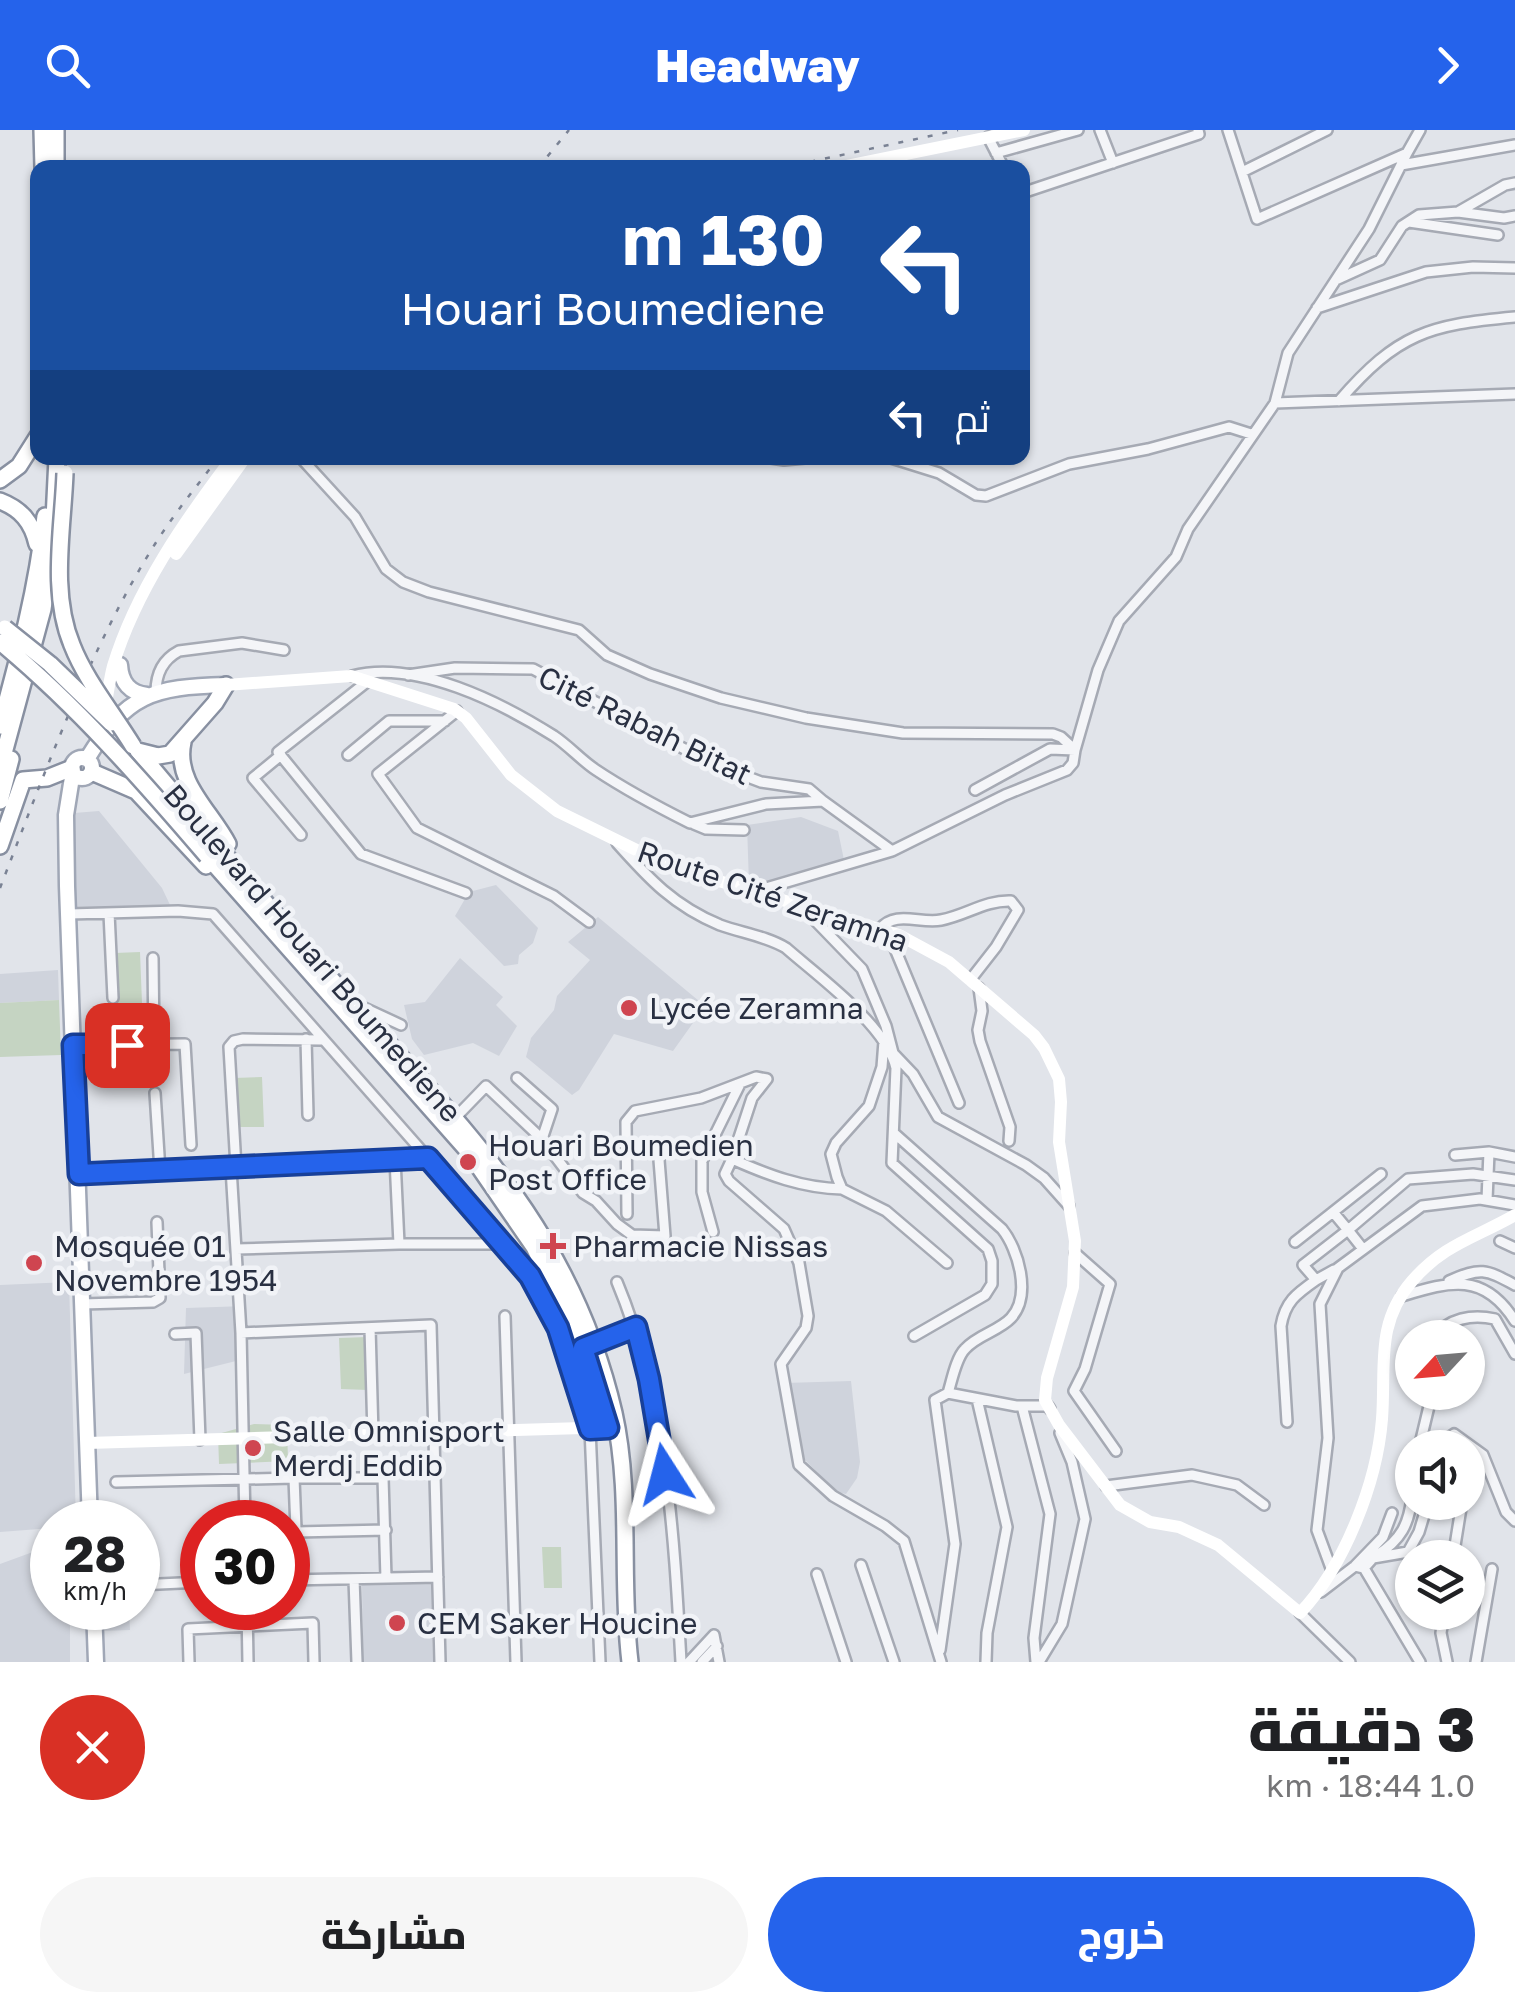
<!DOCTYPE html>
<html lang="ar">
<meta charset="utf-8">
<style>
:root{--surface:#fff;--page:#f6f6f6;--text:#202124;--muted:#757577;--accent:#2563eb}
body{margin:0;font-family:"Golos Text",Cairo,sans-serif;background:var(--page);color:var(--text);direction:rtl;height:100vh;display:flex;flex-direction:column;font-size:38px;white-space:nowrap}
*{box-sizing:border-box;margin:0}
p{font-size:32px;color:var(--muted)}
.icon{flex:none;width:55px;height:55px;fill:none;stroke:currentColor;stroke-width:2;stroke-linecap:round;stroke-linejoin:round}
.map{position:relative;height:1532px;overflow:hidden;direction:ltr}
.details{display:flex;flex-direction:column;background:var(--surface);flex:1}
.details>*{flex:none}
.hud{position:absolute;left:30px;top:30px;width:1000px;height:305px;border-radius:20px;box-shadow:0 2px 8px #0004;direction:rtl;background:#1a4fa0;color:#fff;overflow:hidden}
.needle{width:65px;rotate:244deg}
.fabs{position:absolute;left:1395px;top:1190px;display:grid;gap:20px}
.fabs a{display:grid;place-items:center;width:90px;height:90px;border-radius:50%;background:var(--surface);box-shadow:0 2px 8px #0004;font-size:50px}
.speed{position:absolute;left:30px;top:1370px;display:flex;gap:20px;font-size:50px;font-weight:700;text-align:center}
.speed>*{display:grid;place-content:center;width:130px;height:130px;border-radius:50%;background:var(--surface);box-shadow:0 2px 8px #0004;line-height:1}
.speed small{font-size:25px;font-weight:400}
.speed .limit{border:15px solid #d22;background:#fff;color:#111}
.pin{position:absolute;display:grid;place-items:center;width:85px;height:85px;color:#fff;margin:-42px;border-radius:20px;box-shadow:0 5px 15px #0006}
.me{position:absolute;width:110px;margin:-55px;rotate:351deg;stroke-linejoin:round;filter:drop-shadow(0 0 8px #0008)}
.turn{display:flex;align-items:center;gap:35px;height:210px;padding:0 40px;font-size:45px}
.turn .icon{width:130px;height:130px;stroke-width:2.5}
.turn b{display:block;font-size:70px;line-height:85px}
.then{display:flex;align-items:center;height:95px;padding:0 40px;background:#0003;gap:20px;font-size:38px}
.round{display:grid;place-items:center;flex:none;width:105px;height:105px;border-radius:52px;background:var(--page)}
.overview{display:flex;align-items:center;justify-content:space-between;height:170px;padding:0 40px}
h1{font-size:60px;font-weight:800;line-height:75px}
.primary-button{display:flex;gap:20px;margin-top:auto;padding:20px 40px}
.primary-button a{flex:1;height:115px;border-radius:60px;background:var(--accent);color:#fff;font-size:40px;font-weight:800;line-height:115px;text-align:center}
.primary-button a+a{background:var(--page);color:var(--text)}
header{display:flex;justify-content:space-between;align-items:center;height:130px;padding:0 40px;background:var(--accent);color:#fff;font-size:45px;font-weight:800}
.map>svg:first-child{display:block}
.built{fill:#cfd3dc}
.green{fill:#c5d4c2}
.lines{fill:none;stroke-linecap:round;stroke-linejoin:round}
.street-casing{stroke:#a6aab4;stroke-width:14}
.primary-casing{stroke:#a0a7b6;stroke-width:19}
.highway-casing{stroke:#8890a1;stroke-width:20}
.street{stroke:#f4f5f8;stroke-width:9}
.secondary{stroke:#fff;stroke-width:12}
.primary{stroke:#fff;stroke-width:14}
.highway{stroke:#fff;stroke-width:15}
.rail{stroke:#7a8294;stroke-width:2.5;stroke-dasharray:5 10;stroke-linecap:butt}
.highway-bridge-casing{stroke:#8890a1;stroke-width:20;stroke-linecap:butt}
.highway-bridge{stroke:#fff;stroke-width:15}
.route-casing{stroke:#184099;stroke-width:25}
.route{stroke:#2563eb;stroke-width:18}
.poi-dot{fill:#cf4550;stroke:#f1f3f7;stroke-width:4}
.labels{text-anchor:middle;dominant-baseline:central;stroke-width:9;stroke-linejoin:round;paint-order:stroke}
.street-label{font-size:30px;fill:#293042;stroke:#f1f3f7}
.poi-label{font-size:30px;fill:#293042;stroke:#f1f3f7;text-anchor:start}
</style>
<header><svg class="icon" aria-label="forward" viewBox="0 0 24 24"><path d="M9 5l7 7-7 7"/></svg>Headway<svg class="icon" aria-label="search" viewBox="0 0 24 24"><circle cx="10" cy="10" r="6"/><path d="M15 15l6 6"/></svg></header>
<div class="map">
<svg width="1515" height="1532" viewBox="0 0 1515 1532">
<rect width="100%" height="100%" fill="#e1e4ea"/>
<path class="built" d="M99 681 162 758 171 777H74V683Z
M801 687 838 701 844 730 774 751 749 754 747 695Z
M496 755 538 798 533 813 519 825 518 834 504 836 455 786 469 762Z
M598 787 705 876 673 921 614 904 579 960 572 965 526 927 531 908 554 880 557 866 590 830 568 812Z
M460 828 503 867 496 875 517 896 499 926 473 913 424 925 412 909 404 875 425 872Z
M58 840 59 870 0 873V844Z
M69 1152 76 1392H52V1398L0 1402V1155Z
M246 1176 248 1228 184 1244 186 1178Z
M851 1251 860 1332 857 1348 846 1364 837 1362 805 1330 785 1253Z
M52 1415V1478H70V1532H0V1434Z
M362 1454H431L433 1532H363Z
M99 1478H129L130 1500 100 1501Z"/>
<path class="green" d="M140 822 142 873H117L115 823Z
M59 870 61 925 0 927V873Z
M262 947 264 997H236L234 948Z
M368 1207V1260L341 1259 339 1208Z
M254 1294 287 1295 288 1331 219 1334 218 1304Z
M542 1417H561L562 1458H544Z"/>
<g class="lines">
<g class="street-casing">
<path id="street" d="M1100 0 1113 33
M1228 0 1257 89 1407 23 1420 0
M988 7 1004 38
M996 23 1078 0
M1407 23 1369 99 1288 223 1275 273 1515 264
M1401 35 1515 15
M1242 42 1327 0
M1022 63 1199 4 1198 0
M1458 82 1504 88 1515 86
M1409 92 1498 105
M1336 150 1380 130 1402 96 1419 85 1458 82 1505 55 1515 53
M1317 178 1426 142 1473 137 1515 138
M1339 271C1398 203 1428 195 1515 187
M301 328 355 387 386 439 403 452 429 462 579 500 607 525 650 544 721 568 806 588 903 603 1053 604 1061 607 1075 620 1073 633 1067 640 1005 665 892 721
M771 328 784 330 805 328
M891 328 939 343 976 365 986 366 1069 334 1148 319 1229 297 1251 304
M408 545 455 538 533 539 711 633 761 652 809 659 823 671
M352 546C416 529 502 573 554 606 569 616 581 630 596 640 626 660 658 677 690 693L766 674 823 671 892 721 756 761
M368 551 278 622 361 724 466 763
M156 562C156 544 162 530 179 521L242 513 284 520
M457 581 378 644 417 698 554 766 589 792
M281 625 253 648 301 705
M348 625 389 591H445
M975 660 1050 619 1075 620 1098 540 1119 491 1176 427 1188 399 1275 273
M694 694 706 699 744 700
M617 713C649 749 674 776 720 795 742 803 766 806 786 818 819 847 887 896 896 938L892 1033 988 1119 992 1131V1154L985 1165 914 1206
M803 778 862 839 886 896 893 923 913 944 938 987 1026 1035 1044 1048 1069 1076
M109 783 113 868
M69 784 178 781 213 784 531 1145 558 1198 590 1299 600 1532
M880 799C895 780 920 794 941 790 967 785 985 770 1011 771L1018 780 996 817 971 849
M888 802 959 973
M153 828 154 914
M979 858 982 881 978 900 980 911 1010 997 1009 1011
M358 875 401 895
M306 909 308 985
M884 911 882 937 869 976 836 1013 831 1024 837 1047 842 1059 886 1081 947 1133
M73 915 185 914 191 1015
M517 948 552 979 542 1009
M155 963 160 1041
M456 987 486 956 542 1009 583 1063 596 1071 617 1094 632 1105 665 1106 659 1030
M895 1004 1002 1099C1018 1119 1032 1165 1011 1188 999 1201 977 1205 965 1219 956 1228 952 1250 948 1263L1016 1276H1048L1050 1279
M1455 1025 1489 1022
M395 1029 399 1114H504
M732 1029 725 1044 729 1051 784 1099 799 1133 808 1186 806 1198 781 1234 799 1335 833 1366 885 1396 904 1411 941 1532
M236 1037 229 917 234 911 243 909 322 910
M231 1038 241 1203 245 1392
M79 1044 428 1028
M1487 1070 1489 1022 1515 1027
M627 1084 626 992 635 981 701 968 756 947 767 949 752 968 732 1029C768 1045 802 1058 842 1059
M713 1102 702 1062V1031L740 954
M1500 1111 1515 1118
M1295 1112 1333 1082
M236 1119 399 1114
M1363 1119 1348 1100 1408 1049 1473 1044 1515 1050
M1075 1123 1110 1154 1085 1239 1074 1261 1116 1321
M1334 1140 1316 1150 1303 1135 1348 1100 1333 1082 1381 1044
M1449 1151C1481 1137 1485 1139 1515 1155
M617 1152C667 1272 674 1404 681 1532
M1402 1166C1451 1151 1484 1142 1515 1191
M82 1174 153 1172 160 1168 157 1092
M505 1186 516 1532
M370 1198 373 1305
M241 1203 431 1195 440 1532
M175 1204 196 1203 200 1310
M1434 1208C1448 1188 1472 1184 1495 1189L1515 1224
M590 1215 636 1197
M977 1269 1007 1397 987 1503 986 1532
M1022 1276 1050 1384 1034 1508 1036 1532
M1287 1292 1281 1196C1285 1172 1296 1164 1316 1150
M1419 1318 1430 1272 1428 1262
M1445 1318 1448 1308 1454 1304 1483 1325 1506 1382 1515 1391
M116 1352 294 1348
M1106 1356 1192 1345 1237 1355 1264 1375
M296 1402 386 1400
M1377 1425C1401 1410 1409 1394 1412 1367
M1453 1428 1462 1372
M861 1435 894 1532
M1355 1436 1383 1407 1392 1383
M1331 1438 1317 1400 1328 1308 1320 1174 1338 1138 1422 1076 1480 1069 1515 1075
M1364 1438 1373 1428 1408 1422 1419 1402 1428 1372
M817 1444 846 1532
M354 1449 357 1532
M288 1450 438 1447
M298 1450 294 1348H383L386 1448
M138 1455 202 1452
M1321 1462 1355 1436 1364 1438 1420 1532
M247 1478 248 1532
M1444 1482 1441 1503 1447 1532
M1300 1483 1350 1532
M714 1505 719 1532
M940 1520 955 1414 935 1270 948 1263
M189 1532 188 1499 313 1493 314 1532
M689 1532 714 1505
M702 1532 717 1516
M1039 1532 1062 1494 1085 1389 1072 1332 1060 1303
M1476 1532 1492 1439"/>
</g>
<g class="primary-casing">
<path id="primary" d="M120 535C121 553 130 563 147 565
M72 638a10 10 0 1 1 20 0a10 10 0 1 1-20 0Z
M87 629C127 564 152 557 226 555
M73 641 66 685 67 756 90 1392
M94 1478 96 1532"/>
</g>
<g class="highway-casing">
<path id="highway" d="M42 0 43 38
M56 0V38
M0 350 19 336 38 306
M0 371C21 379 32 392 37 414
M0 596C19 526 37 458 45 386
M183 612C174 652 211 681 228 714
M138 621C205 700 270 780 339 858 459 995 571 1096 614 1283 632 1364 620 1450 630 1532
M138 621 158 626 170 624 215 573 226 555
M0 638 43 479 53 410 57 328
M92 642 136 661 206 736
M0 671 11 629
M0 716 23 650 47 648 72 638
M207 726 468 1021 534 1117 584 1221"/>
</g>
<use href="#street" class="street"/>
<path class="secondary" d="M837 38 1024 0
M176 424 245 328
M226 555 351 546 454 579 466 588 511 645 557 681 669 736 899 805 949 832 1034 905 1044 918 1059 949 1061 972 1059 1012 1075 1111 1073 1157 1047 1248 1045 1270 1059 1295 1120 1375 1150 1392 1179 1397 1218 1415 1300 1483C1344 1437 1377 1353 1382 1289 1386 1236 1375 1194 1412 1151 1444 1114 1475 1108 1515 1085
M104 581C108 566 109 551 113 536 136 460 185 390 232 328
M87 1313 616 1297"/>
<use href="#primary" class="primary"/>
<use href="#highway" class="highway"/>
<path class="rail" d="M538 38 569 0
M781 38 958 0
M0 758C43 647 91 515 155 414 174 384 197 356 218 328"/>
<g class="highway-bridge-casing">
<path id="highway-bridge" d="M65 343C63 399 50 462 72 515 86 551 113 583 133 616
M5 498 50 534 111 593
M0 512C77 576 142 650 207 726"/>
</g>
<use href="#highway-bridge" class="highway-bridge"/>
</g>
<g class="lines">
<g class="route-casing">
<path id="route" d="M127 915H73L79 1044 428 1028 530 1146 558 1198 590 1299 608 1298 583 1218 636 1197 649 1249 665 1344"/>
</g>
<use href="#route" class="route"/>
</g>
<g class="poi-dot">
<circle cx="629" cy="878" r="10"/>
<circle cx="468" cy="1032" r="10"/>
<path d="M548 1101h10v10h10v10h-10v10h-10v-10h-10v-10h10z"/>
<circle cx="34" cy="1133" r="10"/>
<circle cx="253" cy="1318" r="10"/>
<circle cx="397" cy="1493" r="10"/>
</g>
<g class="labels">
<g class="street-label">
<text transform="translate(645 595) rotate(26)">Cité Rabah Bitat</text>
<text transform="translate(773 766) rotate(19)">Route Cité Zeramna</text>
<text transform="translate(313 823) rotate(49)">Boulevard Houari Boumediene</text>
</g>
<g class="poi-label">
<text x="649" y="878">Lycée Zeramna</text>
<text x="488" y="1015">Houari Boumedien<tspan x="488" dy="34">Post Office</tspan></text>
<text x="54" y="1116">Mosquée 01<tspan x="54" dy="34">Novembre 1954</tspan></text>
<text x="573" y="1116">Pharmacie Nissas</text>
<text x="273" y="1301">Salle Omnisport<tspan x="273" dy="34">Merdj Eddib</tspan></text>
<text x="417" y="1493">CEM Saker Houcine</text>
</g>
</g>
</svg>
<div class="fabs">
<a><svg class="needle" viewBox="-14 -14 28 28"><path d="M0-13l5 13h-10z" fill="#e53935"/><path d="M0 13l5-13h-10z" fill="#757577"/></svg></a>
<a><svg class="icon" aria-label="sound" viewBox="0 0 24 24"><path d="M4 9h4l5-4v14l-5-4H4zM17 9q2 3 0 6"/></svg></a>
<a><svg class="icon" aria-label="layers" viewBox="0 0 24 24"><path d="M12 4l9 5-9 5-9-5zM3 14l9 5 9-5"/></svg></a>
</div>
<div class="speed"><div>28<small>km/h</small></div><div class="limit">30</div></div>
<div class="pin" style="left:127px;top:915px;background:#d93025"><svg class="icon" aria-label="arrive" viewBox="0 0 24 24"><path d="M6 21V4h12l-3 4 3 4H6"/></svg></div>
<svg class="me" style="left:665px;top:1344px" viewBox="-20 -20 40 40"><path d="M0-17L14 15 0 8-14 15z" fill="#2563eb" stroke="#fff" stroke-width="4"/></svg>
<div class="hud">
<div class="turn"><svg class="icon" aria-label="left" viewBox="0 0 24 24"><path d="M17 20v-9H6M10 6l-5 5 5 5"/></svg><div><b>130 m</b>Houari Boumediene</div></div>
<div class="then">ثم<svg class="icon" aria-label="left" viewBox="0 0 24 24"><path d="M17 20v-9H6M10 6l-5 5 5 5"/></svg></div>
</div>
</div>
<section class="details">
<div class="overview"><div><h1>3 دقيقة</h1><p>1.0 km · 18:44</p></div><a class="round" style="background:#d93025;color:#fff"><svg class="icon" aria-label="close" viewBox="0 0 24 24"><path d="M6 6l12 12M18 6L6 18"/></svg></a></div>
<div class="primary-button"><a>خروج</a><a>مشاركة</a></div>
</section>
